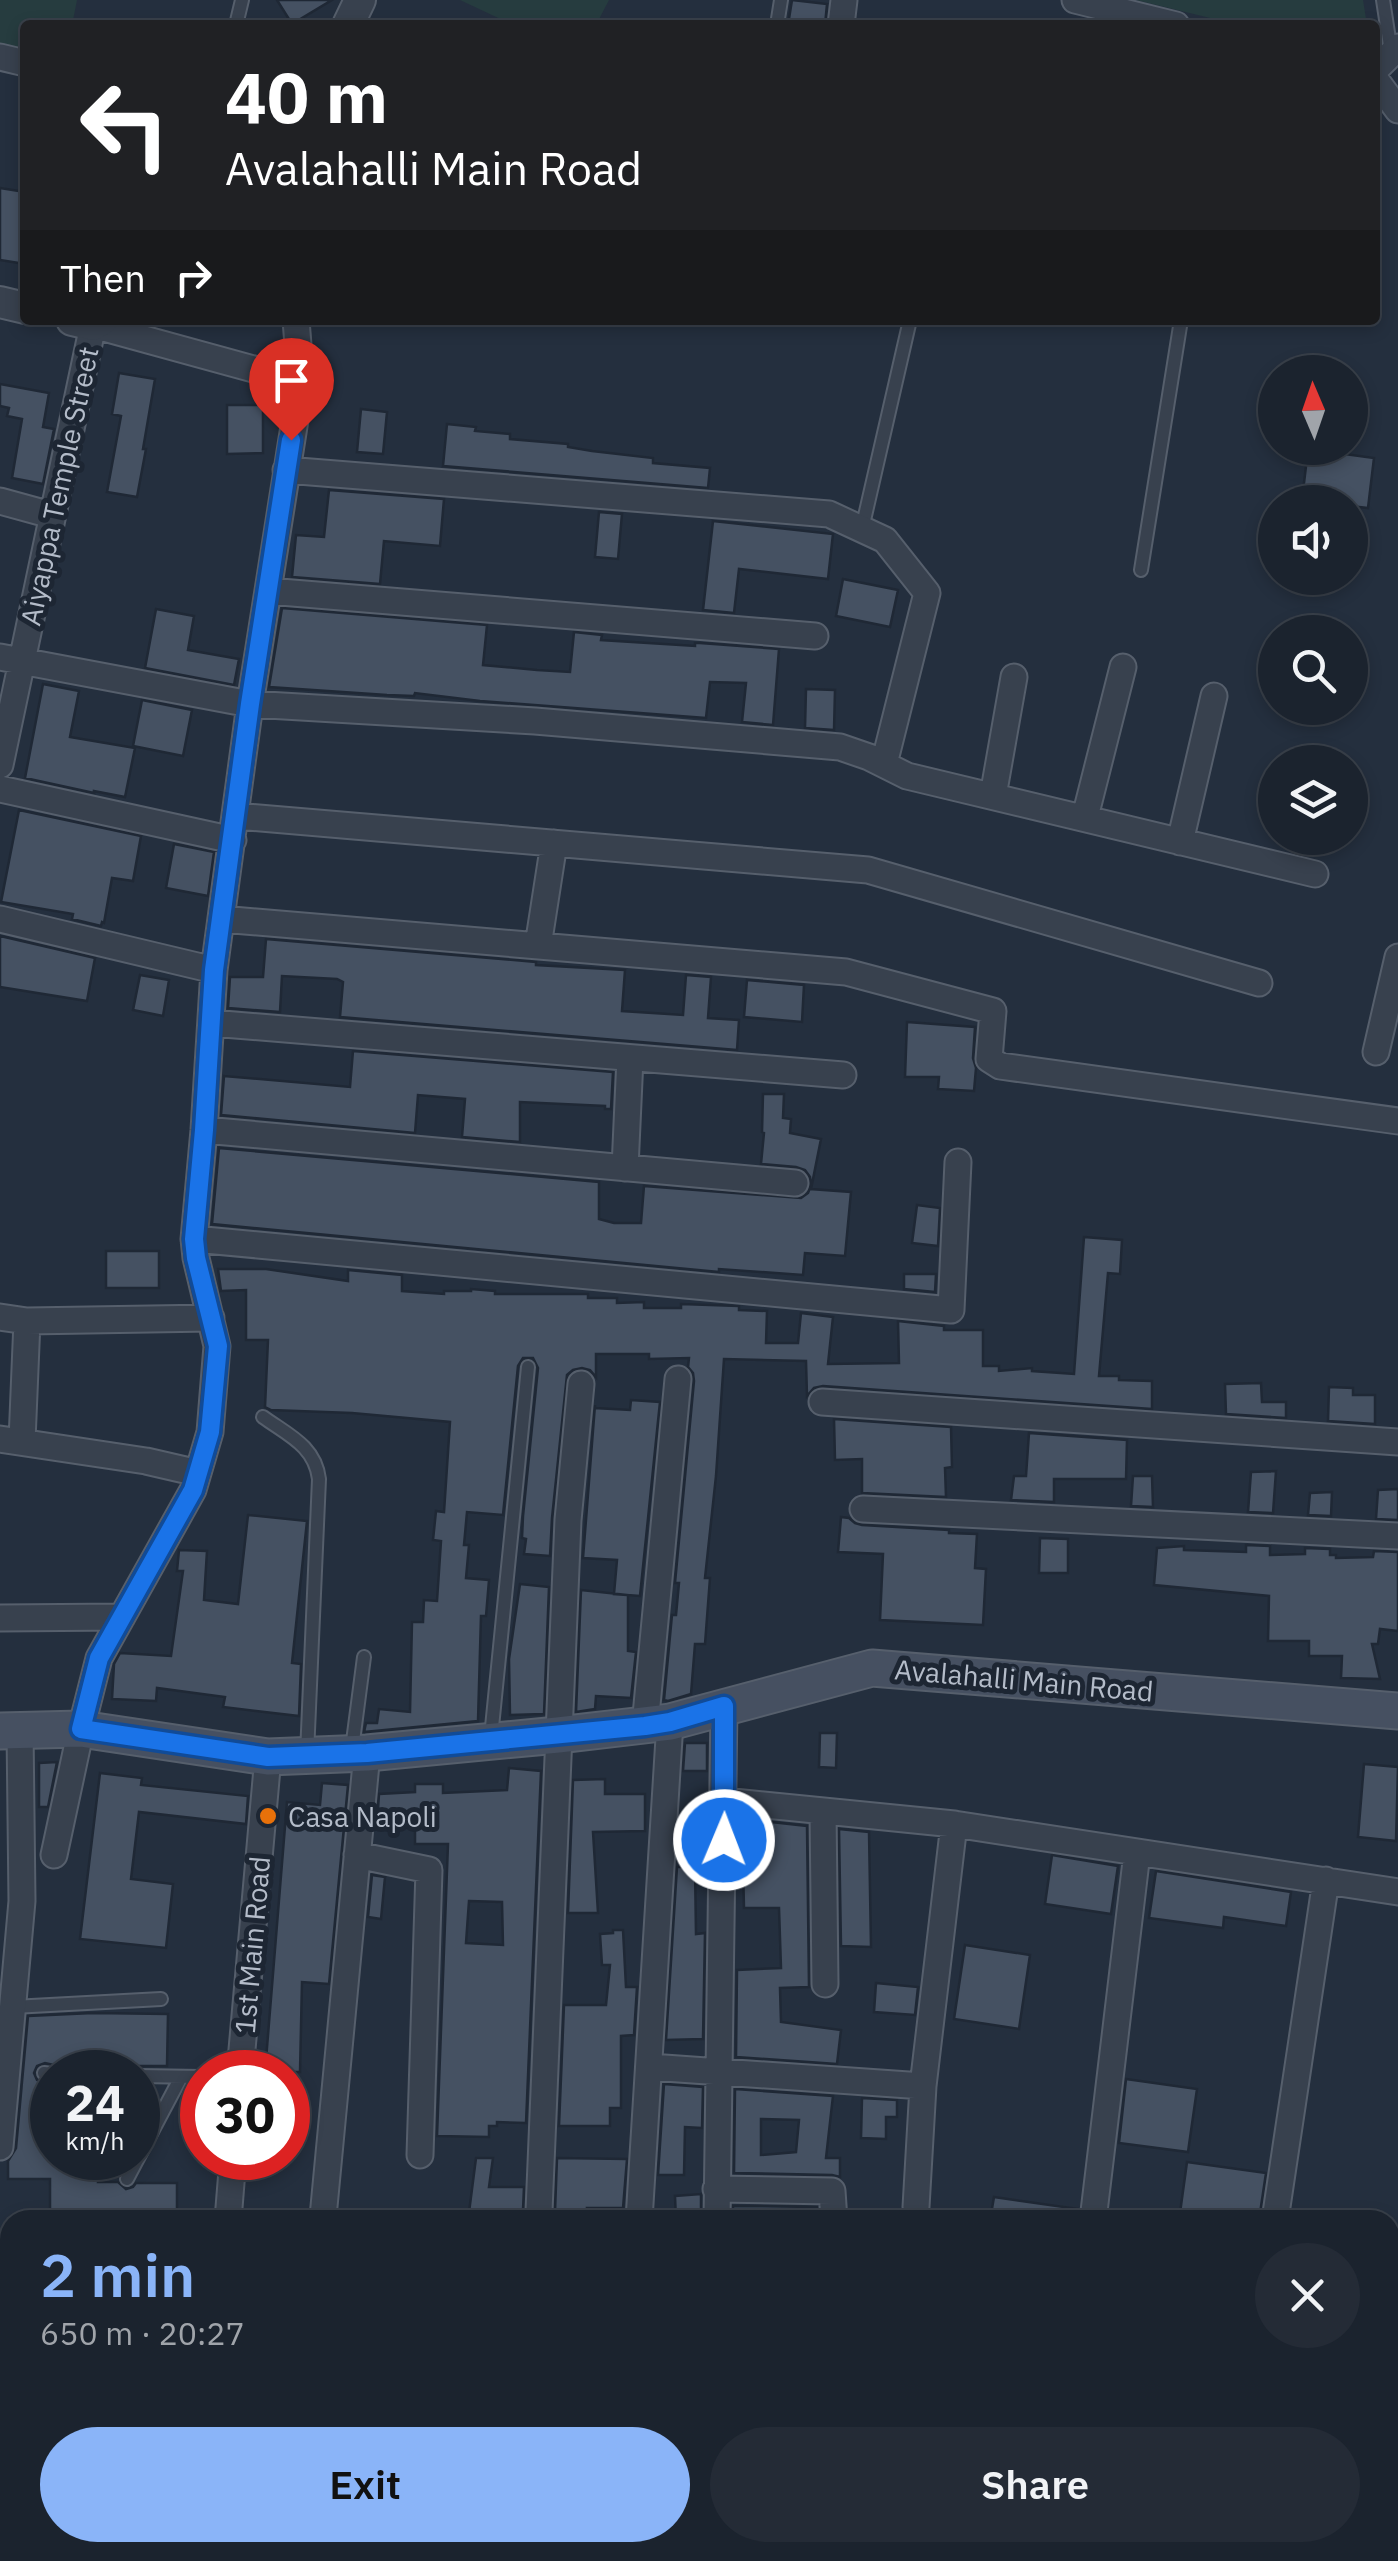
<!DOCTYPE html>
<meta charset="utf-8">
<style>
:root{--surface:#1b232e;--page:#242b36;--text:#f1f3f6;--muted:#a0a4aa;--line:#39404a;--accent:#8ab4f8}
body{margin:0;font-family:"IBM Plex Sans",sans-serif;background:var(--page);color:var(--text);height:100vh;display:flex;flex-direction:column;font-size:38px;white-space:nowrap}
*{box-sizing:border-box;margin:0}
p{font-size:32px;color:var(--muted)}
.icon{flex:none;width:55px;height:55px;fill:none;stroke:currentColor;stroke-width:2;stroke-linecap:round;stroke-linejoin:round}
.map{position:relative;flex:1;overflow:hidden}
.side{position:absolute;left:0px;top:2210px;width:1400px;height:352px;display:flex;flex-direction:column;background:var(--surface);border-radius:30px 30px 0 0;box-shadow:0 5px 15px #0003,0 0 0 2px var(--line)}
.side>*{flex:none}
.hud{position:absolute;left:20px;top:20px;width:1360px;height:305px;border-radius:10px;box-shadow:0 5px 15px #0003,0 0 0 2px var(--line);background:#202124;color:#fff;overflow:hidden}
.needle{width:65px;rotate:358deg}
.controls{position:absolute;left:1258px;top:355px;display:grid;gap:20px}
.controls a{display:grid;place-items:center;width:110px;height:110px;border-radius:50%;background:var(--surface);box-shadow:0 5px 15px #0003,0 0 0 2px var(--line);font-size:50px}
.speed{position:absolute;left:30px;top:2050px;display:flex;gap:20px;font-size:50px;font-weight:700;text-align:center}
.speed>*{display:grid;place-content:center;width:130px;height:130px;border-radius:50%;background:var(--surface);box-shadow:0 5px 15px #0003,0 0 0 2px var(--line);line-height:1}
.speed small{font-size:25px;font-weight:400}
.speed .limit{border:15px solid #d22;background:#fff;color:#111}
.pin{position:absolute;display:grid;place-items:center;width:85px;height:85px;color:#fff;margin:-102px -42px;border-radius:50% 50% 50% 0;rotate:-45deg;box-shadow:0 0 10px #0007}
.pin .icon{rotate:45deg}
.me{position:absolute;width:110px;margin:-55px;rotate:1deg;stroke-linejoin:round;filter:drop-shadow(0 0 8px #0008)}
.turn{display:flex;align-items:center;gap:35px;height:210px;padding:0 40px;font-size:45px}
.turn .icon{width:130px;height:130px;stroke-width:2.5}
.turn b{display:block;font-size:70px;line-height:85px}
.then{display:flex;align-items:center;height:95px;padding:0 40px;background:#0003;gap:20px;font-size:38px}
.round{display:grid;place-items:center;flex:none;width:105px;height:105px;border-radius:52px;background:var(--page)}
.overview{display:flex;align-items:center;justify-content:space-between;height:170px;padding:0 40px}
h1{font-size:60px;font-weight:600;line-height:75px;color:var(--accent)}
.primary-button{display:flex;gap:20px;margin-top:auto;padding:20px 40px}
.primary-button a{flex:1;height:115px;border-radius:60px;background:var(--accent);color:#111;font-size:40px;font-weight:600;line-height:115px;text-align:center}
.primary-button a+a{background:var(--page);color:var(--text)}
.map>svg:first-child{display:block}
.green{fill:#263c3f}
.building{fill:#455162;stroke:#1f2835;stroke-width:2.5;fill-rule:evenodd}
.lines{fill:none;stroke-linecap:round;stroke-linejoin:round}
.service-casing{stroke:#565f6c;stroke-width:16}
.minor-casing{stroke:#565f6c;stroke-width:29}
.tertiary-casing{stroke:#565f6c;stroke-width:34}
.secondary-casing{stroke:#565f6c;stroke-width:39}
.service{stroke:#38414e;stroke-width:12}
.minor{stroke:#38414e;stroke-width:25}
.tertiary{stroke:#38414e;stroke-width:30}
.secondary{stroke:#465061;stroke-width:35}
.route-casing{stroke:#114b97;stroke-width:25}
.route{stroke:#1a73e8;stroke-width:18}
.food-dot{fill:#e8710a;stroke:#1d2633;stroke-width:4}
.labels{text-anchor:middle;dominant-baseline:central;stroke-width:10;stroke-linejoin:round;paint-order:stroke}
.street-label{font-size:28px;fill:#b4bcc9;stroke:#1d2633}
.poi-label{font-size:28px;fill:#b4bcc9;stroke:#1d2633;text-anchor:start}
</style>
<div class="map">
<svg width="1398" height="2561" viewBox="0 0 1398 2561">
<rect width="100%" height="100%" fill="#242f3e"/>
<path class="green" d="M0 0H77L72 25H25V51L0 44Z
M460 0H609L596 25H513Z
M1136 0H1363L1367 25H1239Z"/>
<path class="building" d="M277 0H332L292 24Z
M792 0 827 4 825 25H788Z
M0 188 25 192V264L0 260Z
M119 373 155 379 143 449H146L137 497 107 492 121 416 112 414Z
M0 384 49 393 43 427 54 429 43 484 12 478 22 419 7 416 9 408 0 406Z
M227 405H263V453L227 454Z
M361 409 387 412 383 454 357 452Z
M447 424 476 427 475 431 510 434V439L568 444V447L592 451 653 458V463L710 468 708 488 443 466Z
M1308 449 1374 458 1368 508 1350 506V502L1302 500Z
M329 490 444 499 440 546 384 541 380 584 292 577 296 535 324 537Z
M599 512 622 514 618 559 595 557Z
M713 521 833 534 828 579 739 569 734 613 703 610Z
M843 579 898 590 890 627 836 616Z
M282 608 487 625 483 665 537 670 570 672 574 632 602 635 601 640 695 646V643H700L779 649 773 725 742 722 746 683 710 682 706 718 480 701 415 693 414 696 387 695 269 687Z
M156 609 194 616 188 650 239 659 234 685 145 668Z
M43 684 79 691 70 737 135 748 125 797 94 791V793L25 778Z
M806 689 835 690 834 730 805 728Z
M142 700 192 710 183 756 133 746Z
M19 810 141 836 133 881 112 878 104 923 102 922 101 926 72 919 73 914 1 902Z
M174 844 214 852 208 896 166 888Z
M0 936 95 958 87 1001 0 987Z
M266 939 536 962V965L625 970 622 1011 683 1015 686 975 711 977 708 1018 739 1020 737 1050 340 1017 343 982 337 979 282 976 280 1012 228 1008 230 977H263Z
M140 975 169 980 163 1016 133 1010Z
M747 980 804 985 802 1022 744 1017Z
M907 1022 975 1027 973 1058 976 1068 974 1091 938 1089 939 1077H905Z
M353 1051 613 1072 611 1109H605V1106L520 1102V1142L462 1137 465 1099 418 1095 415 1133 221 1115 224 1076 350 1087Z
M763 1094H784L783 1118 791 1119 790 1133 821 1139 811 1189 851 1192 845 1256 805 1253 803 1275 719 1269V1272L212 1224 219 1148 599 1182V1219L614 1223H641L644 1186 801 1198 808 1193 811 1185 810 1177 805 1170 796 1167 761 1164 764 1133 762 1132Z
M917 1205 940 1208 938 1246 912 1243Z
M1084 1237 1122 1240 1120 1274 1108 1273 1099 1376H1119V1380L1152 1381V1409L823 1386 814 1388 807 1396 806 1361 724 1359 716 1476 705 1578H710L705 1644H695L691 1694 668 1701 664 1700 672 1615H676L679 1583H675L694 1381 693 1373 688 1367 689 1358 649 1359V1354H596V1377L590 1370 582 1368 573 1370 567 1375 552 1518 550 1556 524 1554 526 1539 522 1538 523 1516 538 1368 533 1358H523L518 1366 503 1515 467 1512 464 1545H469L466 1578 489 1580 486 1616H481L478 1721 364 1732 366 1723H377L379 1709 410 1712 412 1622H423L424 1600 437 1601 441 1541 433 1540 436 1511 444 1512 450 1422 352 1413 271 1410 265 1407 268 1340H246V1290L221 1291 218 1269H266L348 1281V1270L402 1275V1291L444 1294V1291H471V1289L495 1291V1294H588V1298H617V1303L644 1302V1308H681V1304L739 1306V1310L767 1311 766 1343H798L801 1313 833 1317 828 1364 899 1363 898 1321 944 1326V1330H983V1366H999V1371L1032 1368V1371L1074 1374Z
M106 1251H159V1288H106Z
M904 1274H936L935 1292 904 1289Z
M1261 1383 1262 1402H1286V1418L1226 1414 1225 1384Z
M1329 1387 1353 1388V1395H1375V1424L1328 1421Z
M631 1400 660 1402 640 1596 614 1594 617 1560 583 1558 595 1405V1408L630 1410Z
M834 1419 951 1427 952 1467 945 1468 946 1497 862 1493V1459L835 1460Z
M1029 1433 1127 1440 1126 1479H1054V1502L1011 1500 1014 1476H1026Z
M1276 1471 1273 1513 1248 1512 1251 1472Z
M1133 1476H1152L1153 1507 1131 1506Z
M1398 1489V1520L1376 1519 1378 1490Z
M1332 1492 1331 1516 1308 1515 1310 1493Z
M248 1515 307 1521 292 1663 301 1664 299 1716 223 1707 225 1697 157 1688 156 1701 112 1699 114 1664 120 1653 171 1656 183 1571H177L179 1550 207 1551 204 1600 238 1604Z
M841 1517 849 1518 855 1523 862 1525 949 1530V1533L977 1534 975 1568 986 1569 983 1625 880 1620 883 1554 838 1552Z
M1040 1538 1068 1539V1573H1039Z
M1246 1545 1270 1546V1555L1305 1554V1548L1330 1549V1555H1336V1558L1373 1557 1374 1551 1398 1552V1631L1380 1629 1378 1644H1372L1380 1679 1341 1678 1342 1656H1309V1641H1268L1269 1596 1154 1585 1157 1548 1184 1546V1550L1246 1552Z
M520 1584 549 1587 544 1714 510 1715 509 1659Z
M581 1590 628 1595V1651L636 1652 631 1698 596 1696 595 1709 576 1712Z
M820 1733H837L836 1768 819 1767Z
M685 1743H707V1771H683Z
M57 1762 48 1807H39V1763Z
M1364 1764 1398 1767 1396 1841 1358 1837Z
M509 1768 541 1771 526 2123 497 2122V2126H489V2137L437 2136 448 1844H415V1821L377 1824 379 1794 415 1792V1784H443V1793L507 1790ZM469 1901 502 1902 503 1945 466 1943Z
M100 1773 142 1778 141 1785 248 1796 246 1824 139 1812 131 1879 173 1884 166 1948 80 1939Z
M605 1779V1794H645V1831L593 1832 598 1913H568L573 1780Z
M322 1783 348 1785 329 1984 302 1982 300 2072H265L287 1802 320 1805Z
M745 1819 807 1826 809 1987 780 1988 781 2022 841 2030 837 2064 736 2057 737 1970 781 1968 779 1908H744L743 1866 738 1865 739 1825H745Z
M839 1829 869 1832 871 1947 841 1946Z
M1052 1855 1118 1866 1111 1914 1045 1904Z
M677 1867H695L696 1934 705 1933 703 2039 666 2040Z
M1156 1871 1291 1892 1286 1926 1224 1917 1223 1928 1149 1918Z
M372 1875 385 1877 381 1919 368 1917Z
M613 1930H623L626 1987H637L634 2035 621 2036V2108H610V2126H559L564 2005H606L610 1965H602L600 1934 613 1933Z
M965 1945 1030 1955 1019 2029 954 2019Z
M876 1983 918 1987 915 2015 874 2012Z
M93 2013 168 2014 167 2066H58L45 2063 37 2066 34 2073 37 2080 52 2084V2158H98V2182H118L126 2189 133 2187 136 2183H177V2217H50V2179H8V2161L16 2148 28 2016Z
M1126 2079 1197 2089 1188 2152 1119 2143Z
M664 2084 703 2087 702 2128 685 2127 684 2175H658Z
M735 2089 833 2096 826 2158H840V2177L832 2175 734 2173ZM761 2119 799 2120 796 2152 761 2155Z
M862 2098 897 2100V2117H886V2139L861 2138Z
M476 2158H493L489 2187H524L523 2210 526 2220H468Z
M557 2158 627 2159 623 2208H587L588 2220H552L555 2212Z
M1187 2162 1266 2173 1259 2220H1179Z
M701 2194V2220H676L675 2196Z
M994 2197 1078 2209 1077 2220H990Z
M733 2206 817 2207 818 2220H733Z"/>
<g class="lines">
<g class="service-casing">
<path id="service" d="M1383 0 1391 52
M236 25 242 0
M777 25 781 0
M862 529 910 320
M1141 570 1181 320
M263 1417C288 1435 315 1446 319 1479L307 1754
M491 1737 528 1367
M352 1749 364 1657
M13 2007 161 1999
M44 2073 52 2074
M138 2076 202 2077
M127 2179 181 2077"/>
</g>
<g class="minor-casing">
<path id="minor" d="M1075 0 1176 25
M841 25 844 0
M0 57 25 63
M1375 70 1398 47
M1375 79 1398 110
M286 470 829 514 885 540 927 593 884 764
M0 501 51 515
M268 591 815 636
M0 657 250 704 535 721 840 747 869 757 907 776 1315 874
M0 765 93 325 301 382
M0 789 233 840
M993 796 1014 677
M236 816 868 870 1259 983
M1085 817 1123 667
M1180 842 1214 696
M0 919 214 970
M221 919 846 972 993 1011 989 1059 1000 1066 1398 1121
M538 946 554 843
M211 1023 843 1075
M1376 1052 1398 957
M204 1130 795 1183
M625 1168 630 1058
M194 1239 951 1310 958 1162
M0 1317 27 1321 22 1441
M27 1321 211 1318
M822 1402 1398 1442
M0 1439 146 1461 198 1473
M863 1509 1398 1536
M0 1618 122 1617
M645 1726 678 1379
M724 1801 954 1824 1398 1892
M823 1811 825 1984
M54 1855 81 1729 99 1658 193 1490 210 1432 217 1346 196 1258 194 1239 204 1130 214 970 250 704 301 382 296 320
M357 1855 429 1870 420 2155
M650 2067 923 2086 916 2207
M240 2072 268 1757
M923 2086 954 1824
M0 2147 22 1901 20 1729
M716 2189 832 2191 834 2220
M539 2211 568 1520 581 1384
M323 2217 367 1753
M228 2220 233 2158
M639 2220 670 1722
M717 2220 724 1706
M1093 2220 1137 1853
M1275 2220 1326 1880
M1390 2366 1398 2367
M1390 2443 1395 2561
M0 2521 2 2561
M113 2552V2561
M262 2552V2561
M964 2552V2561
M1089 2561V2552"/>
</g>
<g class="tertiary-casing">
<path id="tertiary" d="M348 25 360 0
M0 302 25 308
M72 320 93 325 102 320"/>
</g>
<g class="secondary-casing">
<path id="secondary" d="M0 1731 81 1729 268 1757 367 1753 558 1735 670 1722 872 1668 1398 1711"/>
</g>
<use href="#service" class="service"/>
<use href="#minor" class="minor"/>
<use href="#tertiary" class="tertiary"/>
<use href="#secondary" class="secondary"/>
</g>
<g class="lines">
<g class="route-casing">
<path id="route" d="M291 440 250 704 214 970 204 1130 194 1239 196 1258 218 1346 210 1432 193 1490 99 1658 81 1729 268 1757 367 1753 645 1726 670 1722 724 1706V1840"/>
</g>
<use href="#route" class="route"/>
</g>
<circle class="food-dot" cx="268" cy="1816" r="10"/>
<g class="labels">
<g class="street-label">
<text transform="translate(59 486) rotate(-78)">Aiyappa Temple Street</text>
<text transform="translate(1024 1680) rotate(5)">Avalahalli Main Road</text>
<text transform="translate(252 1945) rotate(-85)">1st Main Road</text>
</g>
<g class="poi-label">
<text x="288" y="1816">Casa Napoli</text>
</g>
</g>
</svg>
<div class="controls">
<a><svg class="needle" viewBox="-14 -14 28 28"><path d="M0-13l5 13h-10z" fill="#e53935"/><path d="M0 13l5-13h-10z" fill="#a0a4aa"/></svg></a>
<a><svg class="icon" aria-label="sound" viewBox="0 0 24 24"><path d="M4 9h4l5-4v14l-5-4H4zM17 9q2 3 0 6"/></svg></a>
<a><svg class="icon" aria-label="search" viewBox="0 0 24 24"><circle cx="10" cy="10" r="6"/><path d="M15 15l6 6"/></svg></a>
<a><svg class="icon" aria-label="layers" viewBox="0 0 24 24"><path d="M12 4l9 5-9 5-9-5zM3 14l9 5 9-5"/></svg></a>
</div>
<div class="speed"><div>24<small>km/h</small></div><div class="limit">30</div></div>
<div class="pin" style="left:291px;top:440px;background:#d93025"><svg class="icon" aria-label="arrive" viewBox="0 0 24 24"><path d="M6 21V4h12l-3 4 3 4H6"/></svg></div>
<svg class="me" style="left:724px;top:1840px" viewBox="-20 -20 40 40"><circle r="17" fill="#1a73e8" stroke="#fff" stroke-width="3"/><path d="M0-11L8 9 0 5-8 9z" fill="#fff"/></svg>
<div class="hud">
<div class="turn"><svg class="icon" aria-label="left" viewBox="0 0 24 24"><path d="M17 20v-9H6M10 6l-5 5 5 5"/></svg><div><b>40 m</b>Avalahalli Main Road</div></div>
<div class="then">Then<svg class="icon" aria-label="right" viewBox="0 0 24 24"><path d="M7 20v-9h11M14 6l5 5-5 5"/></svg></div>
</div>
<section class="side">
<div class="overview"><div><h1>2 min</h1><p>650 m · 20:27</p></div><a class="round"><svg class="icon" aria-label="close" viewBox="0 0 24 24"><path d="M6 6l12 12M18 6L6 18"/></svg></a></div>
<div class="primary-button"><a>Exit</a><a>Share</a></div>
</section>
</div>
